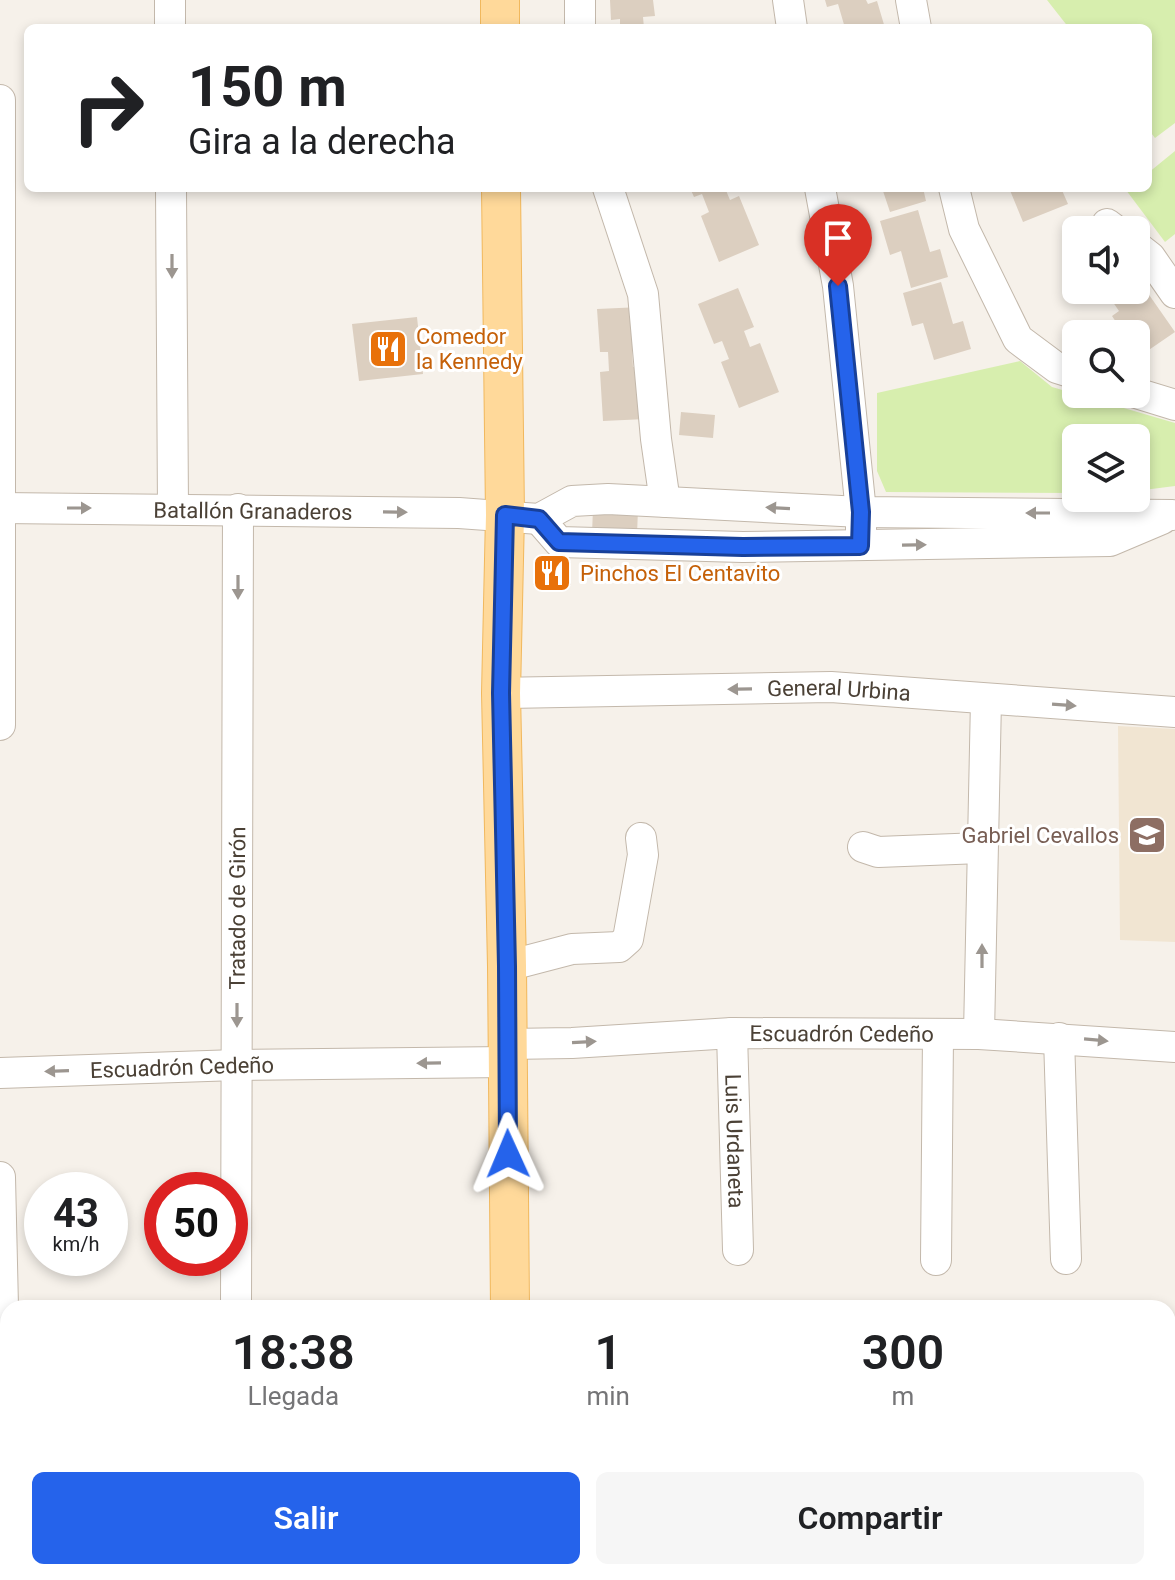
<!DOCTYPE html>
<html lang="es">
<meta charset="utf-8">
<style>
:root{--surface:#fff;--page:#f6f6f6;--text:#202124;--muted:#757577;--accent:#2563eb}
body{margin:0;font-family:Roboto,sans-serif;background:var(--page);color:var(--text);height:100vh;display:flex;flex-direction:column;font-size:30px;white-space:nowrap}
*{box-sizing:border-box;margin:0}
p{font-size:26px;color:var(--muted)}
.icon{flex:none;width:44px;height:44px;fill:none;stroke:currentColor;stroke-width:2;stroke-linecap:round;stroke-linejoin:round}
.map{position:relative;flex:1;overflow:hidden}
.drawer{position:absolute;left:0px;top:1300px;width:1176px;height:280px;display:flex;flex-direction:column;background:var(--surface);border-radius:24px 24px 0 0;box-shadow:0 4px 12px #0003}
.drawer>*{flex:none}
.top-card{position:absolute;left:24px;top:24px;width:1128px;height:168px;border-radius:12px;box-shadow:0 4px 12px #0003;background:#fff;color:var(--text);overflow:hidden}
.fabs{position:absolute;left:1062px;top:216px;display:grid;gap:16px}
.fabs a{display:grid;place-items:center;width:88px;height:88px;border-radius:12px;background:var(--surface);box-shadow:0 4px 12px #0003;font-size:40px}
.speed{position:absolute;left:24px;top:1172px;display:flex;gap:16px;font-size:40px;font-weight:700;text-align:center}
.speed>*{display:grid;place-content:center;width:104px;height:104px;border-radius:50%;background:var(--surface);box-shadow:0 4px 12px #0003;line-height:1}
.speed small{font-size:20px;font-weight:400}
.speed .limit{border:12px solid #d22;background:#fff;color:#111}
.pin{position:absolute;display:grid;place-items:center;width:68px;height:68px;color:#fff;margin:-82px -34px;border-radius:50% 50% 50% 0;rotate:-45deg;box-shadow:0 0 8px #0007}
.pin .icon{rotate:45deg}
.me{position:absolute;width:88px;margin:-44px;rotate:359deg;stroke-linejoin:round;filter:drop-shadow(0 0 6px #0008)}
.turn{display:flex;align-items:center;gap:28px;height:168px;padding:0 32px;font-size:36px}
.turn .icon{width:104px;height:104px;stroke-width:2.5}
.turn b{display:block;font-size:56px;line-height:68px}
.eta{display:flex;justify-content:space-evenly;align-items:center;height:136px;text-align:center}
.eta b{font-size:48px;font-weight:600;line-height:56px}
.action{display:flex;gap:16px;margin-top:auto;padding:16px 32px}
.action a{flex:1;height:92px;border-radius:12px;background:var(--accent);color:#fff;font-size:32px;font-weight:600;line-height:92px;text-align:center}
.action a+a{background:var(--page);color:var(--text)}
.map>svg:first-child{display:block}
.education{fill:#f1e5d2}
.green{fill:#d7eeae}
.building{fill:#dccfc0}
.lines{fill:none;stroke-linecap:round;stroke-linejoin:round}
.minor-casing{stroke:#c3b8ab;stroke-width:32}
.major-casing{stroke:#f1b85d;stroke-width:40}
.minor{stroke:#fff;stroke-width:30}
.major{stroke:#ffd99a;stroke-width:38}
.oneway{fill:#9c9690}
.route-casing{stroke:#184099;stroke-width:20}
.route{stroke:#2563eb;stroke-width:14}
.labels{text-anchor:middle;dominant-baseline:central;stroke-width:6;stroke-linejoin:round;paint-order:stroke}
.food-label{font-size:22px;fill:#c56008;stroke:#fff;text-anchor:start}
.street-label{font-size:22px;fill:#4b4136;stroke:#fff}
.education-label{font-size:22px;fill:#785e54;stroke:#fff;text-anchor:end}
</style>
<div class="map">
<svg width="1175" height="1580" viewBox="0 0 1175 1580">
<rect width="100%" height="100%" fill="#f6f1ea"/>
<path class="education" d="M1118 726 1175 729V942L1120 940Z"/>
<path class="green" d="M1047 0H1175V123L1155 138 1148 129V28H1069Z
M1175 151V234L1165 242 1126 190 1148 188V173Z
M1020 361 1052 387 1175 423V486L1136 491V438H1076V493L886 492 877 471V393Z"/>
<path class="building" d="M610 0H653L655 16 643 17 644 28H620V19L611 20Z
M825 0H866L868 4 877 1 885 28H845L838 4 827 7Z
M690 188H725L730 200 739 196 759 245 719 262 701 216 709 212 702 194 694 197Z
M882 188H923L926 201 890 212Z
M1009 188H1061L1068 204 1023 222Z
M918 210 930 252 940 249 948 277 911 288 901 251 890 255 880 221Z
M941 282 953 324 963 321 971 349 934 360 923 323 912 326 903 293Z
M738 288 754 327 744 331 750 347 760 343 779 392 739 408 721 362 729 359 722 341 714 344 698 304Z
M1145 289 1175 332 1140 356 1136 351V334H1124L1112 316 1119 311 1108 295 1101 300 1094 290H1134L1137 294Z
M641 307 643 349 632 350 633 367 643 366 646 419 603 421 600 372 609 371 608 352H600L597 309Z
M417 317 423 374 359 381 352 324Z
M681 412 715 415 713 438 679 435Z
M593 509 638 510 637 534 592 533Z
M533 562H571V585H533Z
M865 1572H979L980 1580H865Z
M1068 1572H1116V1580H1068Z
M1159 1572 1175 1579V1580H1150Z"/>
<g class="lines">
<g class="minor-casing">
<g id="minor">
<path d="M170 0V28"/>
<path d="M580 0V28"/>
<path d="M788 0 792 28"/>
<path d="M911 0 916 28"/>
<path d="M0 100V725"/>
<path d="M171 188 173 509"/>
<path d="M608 188 643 294 656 439 665 502"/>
<path d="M820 188 838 286 861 512V531"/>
<path d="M954 188 964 229 1018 339 1057 368 1076 374"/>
<path d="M1107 224 1115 230"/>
<path d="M1136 246 1150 257 1175 293"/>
<path d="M1136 393 1175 405"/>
<path id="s1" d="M1 508 459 513 539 519 572 501 608 499 861 512 1172 515"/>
<path d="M539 519 559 542 743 547 1110 541 1162 519"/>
<path id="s2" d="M501 693 831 687 1175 712"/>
<path d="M863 847 878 852 981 848"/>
<path d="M507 966 572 949 619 947 628 939 643 855 641 838"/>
<path id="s3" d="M732 1033 738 1250"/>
<path d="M979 1034 986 700"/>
<path d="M1059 1038 1066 1259"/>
<path id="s4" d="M506 1044 572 1043 732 1033 979 1034 1175 1047"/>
<path id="s5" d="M0 1073 237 1065 507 1062"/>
<path d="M0 1177 8 1523"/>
<path d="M936 1260 938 1035"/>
<path id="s6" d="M236 1308 238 509"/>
<path d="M1168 1466H1175"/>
<path d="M20 1572 23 1580"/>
<path d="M235 1580V1572"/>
</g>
</g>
<g class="major-casing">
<path id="major" d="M500 28V0
M501 188 505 515 501 693 507 966 510 1308
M511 1580V1572"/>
</g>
<use href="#minor" class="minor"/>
<use href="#major" class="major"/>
</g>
<defs><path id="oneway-solid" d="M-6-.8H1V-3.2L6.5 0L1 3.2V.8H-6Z" transform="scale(2)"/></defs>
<g class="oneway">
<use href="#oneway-solid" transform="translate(172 266) rotate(90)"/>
<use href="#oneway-solid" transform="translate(79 508)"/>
<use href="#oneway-solid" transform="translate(778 508) rotate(-177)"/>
<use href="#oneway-solid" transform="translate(395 512) rotate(1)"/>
<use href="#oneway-solid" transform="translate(1038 513) rotate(-180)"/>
<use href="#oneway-solid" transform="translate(914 545) rotate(-1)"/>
<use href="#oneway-solid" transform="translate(238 587) rotate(90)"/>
<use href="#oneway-solid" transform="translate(740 689) rotate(179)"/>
<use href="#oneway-solid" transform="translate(1064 705) rotate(4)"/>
<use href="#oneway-solid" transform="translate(982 956) rotate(-90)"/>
<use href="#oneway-solid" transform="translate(237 1015) rotate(90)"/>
<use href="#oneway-solid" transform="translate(1096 1040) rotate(5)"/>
<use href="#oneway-solid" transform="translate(584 1042) rotate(-3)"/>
<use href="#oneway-solid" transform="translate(429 1063) rotate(179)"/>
<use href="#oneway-solid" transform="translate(57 1071) rotate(178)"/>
</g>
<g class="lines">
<g class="route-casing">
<path id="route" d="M508 1154 507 966 501 693 505 515 539 519 559 542 743 547 860 546 861 512 838 286"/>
</g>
<use href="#route" class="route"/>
</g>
<defs>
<g id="restaurant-square" transform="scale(2)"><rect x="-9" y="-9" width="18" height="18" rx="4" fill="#e8710a" stroke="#fff"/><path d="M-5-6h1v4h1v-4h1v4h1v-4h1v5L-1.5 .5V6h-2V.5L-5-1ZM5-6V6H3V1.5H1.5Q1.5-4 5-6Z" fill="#fff"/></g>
<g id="school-square" transform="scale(2)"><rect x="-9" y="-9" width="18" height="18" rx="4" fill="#8d6e63" stroke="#fff"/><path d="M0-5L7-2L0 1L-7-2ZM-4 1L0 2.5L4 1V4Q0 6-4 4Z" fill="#fff"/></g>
</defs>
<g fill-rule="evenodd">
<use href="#restaurant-square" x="388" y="349"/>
<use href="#restaurant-square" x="552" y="573"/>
<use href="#school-square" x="1147" y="835"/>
</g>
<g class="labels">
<g class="food-label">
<text x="416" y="336">Comedor<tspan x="416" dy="25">la Kennedy</tspan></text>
<text x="580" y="573">Pinchos El Centavito</text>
</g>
<g class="street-label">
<text stroke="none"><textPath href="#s1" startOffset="252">Batallón Granaderos</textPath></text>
<text stroke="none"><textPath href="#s2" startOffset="338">General Urbina</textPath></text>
<text stroke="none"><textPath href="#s6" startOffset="400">Tratado de Girón</textPath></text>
<text stroke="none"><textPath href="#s4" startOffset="336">Escuadrón Cedeño</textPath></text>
<text stroke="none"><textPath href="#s5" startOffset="182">Escuadrón Cedeño</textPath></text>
<text stroke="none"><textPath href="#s3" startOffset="108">Luis Urdaneta</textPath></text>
</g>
<g class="education-label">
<text x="1119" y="835">Gabriel Cevallos</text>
</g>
</g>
</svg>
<div class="fabs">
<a><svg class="icon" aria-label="sound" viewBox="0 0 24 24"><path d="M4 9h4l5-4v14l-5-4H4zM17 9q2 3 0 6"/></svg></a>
<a><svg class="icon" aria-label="search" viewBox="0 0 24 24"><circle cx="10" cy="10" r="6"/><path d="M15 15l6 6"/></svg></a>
<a><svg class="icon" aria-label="layers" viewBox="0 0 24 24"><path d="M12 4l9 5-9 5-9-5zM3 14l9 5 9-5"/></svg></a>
</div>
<div class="speed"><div>43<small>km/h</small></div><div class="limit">50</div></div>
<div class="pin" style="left:838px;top:286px;background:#d93025"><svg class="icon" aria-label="arrive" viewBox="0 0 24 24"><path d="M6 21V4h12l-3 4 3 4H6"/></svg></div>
<svg class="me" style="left:508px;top:1154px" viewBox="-20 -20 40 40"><path d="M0-17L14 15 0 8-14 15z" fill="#2563eb" stroke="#fff" stroke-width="4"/></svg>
<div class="top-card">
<div class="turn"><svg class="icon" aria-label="right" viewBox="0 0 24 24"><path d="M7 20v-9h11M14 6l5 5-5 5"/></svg><div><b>150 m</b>Gira a la derecha</div></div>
</div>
<section class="drawer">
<div class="eta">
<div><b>18:38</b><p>Llegada</p></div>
<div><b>1</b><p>min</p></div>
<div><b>300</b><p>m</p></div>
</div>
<div class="action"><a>Salir</a><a>Compartir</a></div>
</section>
</div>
